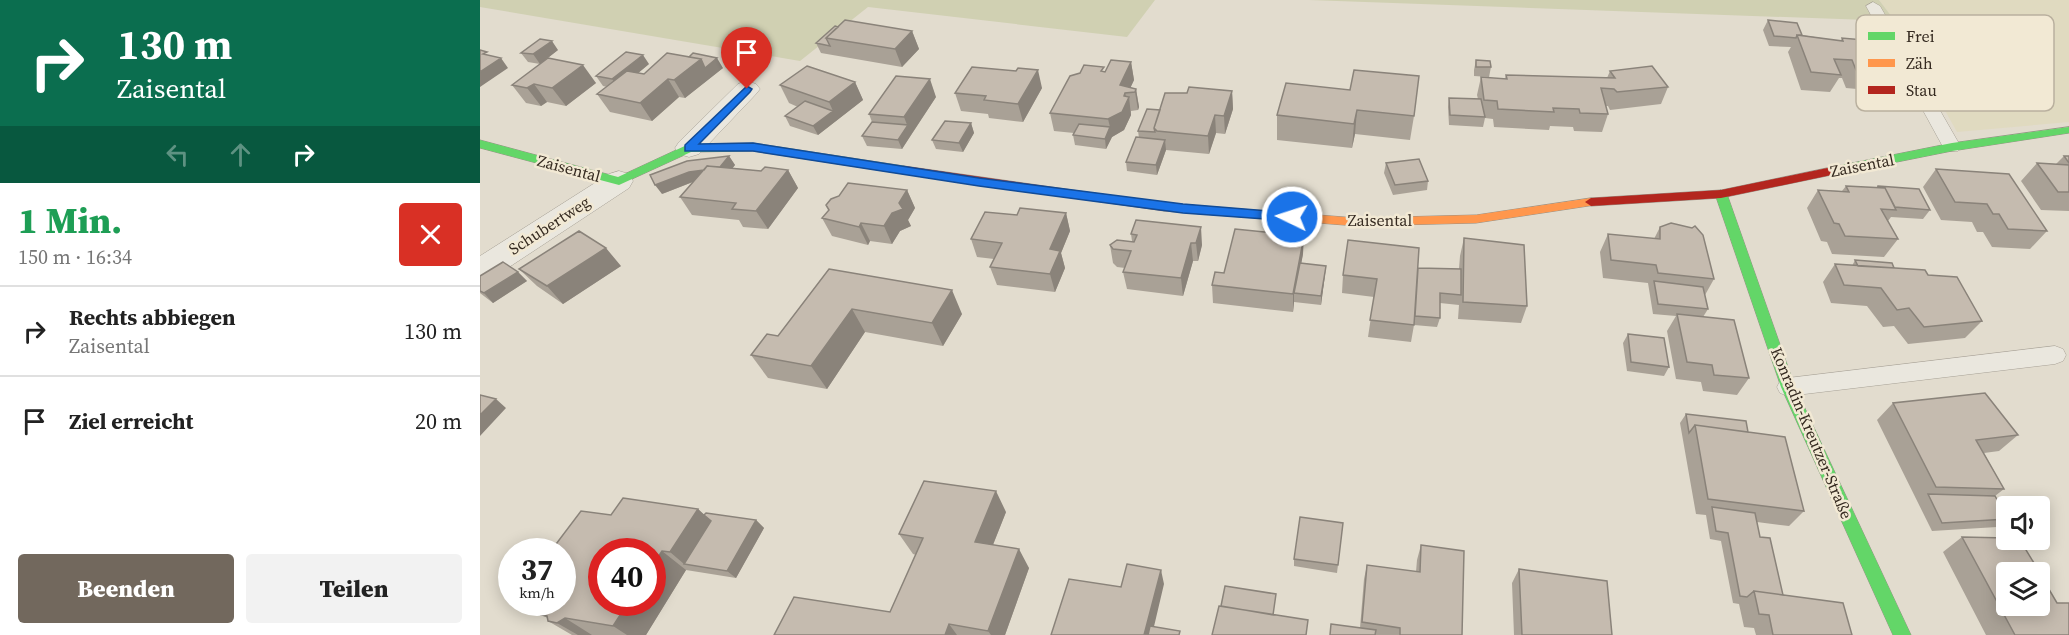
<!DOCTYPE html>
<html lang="de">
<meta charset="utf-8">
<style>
:root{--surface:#fff;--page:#f2f2f2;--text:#222;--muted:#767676;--line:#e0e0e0;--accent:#72685d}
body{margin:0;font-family:"Source Serif 4",serif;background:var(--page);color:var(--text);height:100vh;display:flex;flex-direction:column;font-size:22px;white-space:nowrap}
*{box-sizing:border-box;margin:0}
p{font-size:20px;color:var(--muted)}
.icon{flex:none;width:33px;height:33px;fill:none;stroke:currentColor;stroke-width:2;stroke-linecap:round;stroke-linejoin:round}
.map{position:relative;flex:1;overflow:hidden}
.drawer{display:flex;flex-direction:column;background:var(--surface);width:480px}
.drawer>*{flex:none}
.banner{background:#0b6e4f;color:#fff;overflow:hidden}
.controls{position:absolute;left:1516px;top:496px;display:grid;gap:12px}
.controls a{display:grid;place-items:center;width:54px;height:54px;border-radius:6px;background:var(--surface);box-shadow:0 3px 15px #0003;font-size:30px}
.speed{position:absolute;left:18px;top:538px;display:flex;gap:12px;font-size:30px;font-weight:700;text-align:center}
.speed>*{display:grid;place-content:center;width:78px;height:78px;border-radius:50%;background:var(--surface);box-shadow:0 3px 15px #0003;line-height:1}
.speed small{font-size:15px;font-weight:400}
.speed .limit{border:9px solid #d22;background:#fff;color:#111}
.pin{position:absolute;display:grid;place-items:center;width:51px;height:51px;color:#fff;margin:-62px -26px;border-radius:50% 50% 50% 0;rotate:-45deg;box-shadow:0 0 6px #0007}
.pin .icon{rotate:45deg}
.me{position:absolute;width:66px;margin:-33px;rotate:274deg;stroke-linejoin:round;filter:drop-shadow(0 0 4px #0008)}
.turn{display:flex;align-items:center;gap:21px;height:126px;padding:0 18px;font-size:27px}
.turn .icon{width:78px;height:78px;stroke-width:2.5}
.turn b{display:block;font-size:42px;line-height:51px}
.lanes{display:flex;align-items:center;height:57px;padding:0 18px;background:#0003;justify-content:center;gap:30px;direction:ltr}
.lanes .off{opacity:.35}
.round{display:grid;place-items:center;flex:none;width:63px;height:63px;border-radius:6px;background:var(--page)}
.summary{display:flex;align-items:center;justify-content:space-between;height:102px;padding:0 18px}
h1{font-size:36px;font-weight:800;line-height:45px;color:#1e9e55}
.primary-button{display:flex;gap:12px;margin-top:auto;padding:12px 18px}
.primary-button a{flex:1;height:69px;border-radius:6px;background:var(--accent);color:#fff;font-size:24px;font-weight:800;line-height:69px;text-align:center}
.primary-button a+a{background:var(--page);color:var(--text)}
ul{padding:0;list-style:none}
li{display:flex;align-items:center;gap:18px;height:90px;padding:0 18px;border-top:2px solid var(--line)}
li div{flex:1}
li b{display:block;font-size:22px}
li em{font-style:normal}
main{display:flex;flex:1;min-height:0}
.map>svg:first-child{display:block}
.farmland{fill:#e0dac0}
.green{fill:#d0d0b2}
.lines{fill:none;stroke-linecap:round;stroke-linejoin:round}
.lane-casing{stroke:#a7a196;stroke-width:1}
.street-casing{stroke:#a7a196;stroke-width:1}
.fast-casing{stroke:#979186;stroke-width:1}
.slow-casing{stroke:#979186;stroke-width:1}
.jam-casing{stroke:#979186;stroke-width:1}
.lane{fill:#eae7de;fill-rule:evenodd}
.street{fill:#eae7de;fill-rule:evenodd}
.fast{fill:#63d668;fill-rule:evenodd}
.slow{fill:#ff974d;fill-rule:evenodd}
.jam{fill:#b3261e;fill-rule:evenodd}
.wall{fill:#a9a196}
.shaded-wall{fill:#8a837a}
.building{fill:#c5bbaf;stroke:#8a837a;stroke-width:1.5}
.route{fill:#1a73e8;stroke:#114b97;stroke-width:1.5}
.labels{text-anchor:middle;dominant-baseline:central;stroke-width:5;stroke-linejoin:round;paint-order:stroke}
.street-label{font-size:16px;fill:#352a20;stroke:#f2e9d4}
.key{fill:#f2e9d4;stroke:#b9b09e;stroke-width:1.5}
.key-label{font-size:16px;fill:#352a20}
</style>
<main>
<section class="drawer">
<div class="banner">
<div class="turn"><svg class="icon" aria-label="right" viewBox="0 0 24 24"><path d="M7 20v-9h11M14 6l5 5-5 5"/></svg><div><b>130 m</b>Zaisental</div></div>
<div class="lanes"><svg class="icon off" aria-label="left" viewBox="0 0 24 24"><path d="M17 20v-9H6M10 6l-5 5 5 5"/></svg><svg class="icon off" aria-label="ahead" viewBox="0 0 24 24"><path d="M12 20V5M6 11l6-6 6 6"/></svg><svg class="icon" aria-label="right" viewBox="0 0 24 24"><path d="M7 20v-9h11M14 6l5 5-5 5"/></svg></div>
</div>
<div class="summary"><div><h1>1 Min.</h1><p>150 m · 16:34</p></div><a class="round" style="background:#d93025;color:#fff"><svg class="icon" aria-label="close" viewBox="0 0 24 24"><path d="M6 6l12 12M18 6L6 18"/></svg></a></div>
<ul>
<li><svg class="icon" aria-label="right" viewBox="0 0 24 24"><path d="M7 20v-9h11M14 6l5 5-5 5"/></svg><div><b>Rechts abbiegen</b><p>Zaisental</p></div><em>130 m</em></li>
<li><svg class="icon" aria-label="arrive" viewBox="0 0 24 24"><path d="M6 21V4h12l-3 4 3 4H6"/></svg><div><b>Ziel erreicht</b></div><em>20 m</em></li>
</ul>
<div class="primary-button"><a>Beenden</a><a>Teilen</a></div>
</section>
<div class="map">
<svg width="1589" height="635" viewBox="0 0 1589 635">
<rect width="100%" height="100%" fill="#e2dcce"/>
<path class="farmland" d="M1399 0H1589V122L1477 132 1415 21Z"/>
<path class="green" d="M0 0H675L647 37 388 7 320 61 0 7Z
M829 0H1399L1415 21Z"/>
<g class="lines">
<g class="lane-casing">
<path id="lane" d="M1393 2 1400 6 1481 147 1478 151H1466L1463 147 1386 6Z
M1575 346 1583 349 1586 355 1583 361 1575 364 1308 396 1300 393 1297 387 1300 381 1308 378Z"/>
</g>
<g class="street-casing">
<path id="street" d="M267 81 276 84 280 89 276 94 219 154 209 157 199 154 195 148 199 142 258 84Z
M139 171 149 174 153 181 149 188 11 279 0 283V256L129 174Z"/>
</g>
<g class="fast-casing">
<path id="fast" d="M1589 127V133L1472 151 1357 174 1351 170 1357 166 1472 143Z
M0 140 138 177 209 144 273 143 424 166 430 170 424 174 273 151 211 152 139 185 0 148Z
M1241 190 1247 194 1315 387 1431 635H1413L1301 387 1235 194Z"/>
</g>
<g class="slow-casing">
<path id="slow" d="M1111 198 1115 199 1117 202 1115 205 996 223 877 226 684 211 678 207 684 203 877 218 996 215Z"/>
</g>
<g class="jam-casing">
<path id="jam" d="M424 166 684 203 690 207 684 211 420 173 418 170Z
M1357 166 1361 167 1363 170 1361 173 1241 198 1111 206 1105 202 1111 198 1241 190Z"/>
</g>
<use href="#lane" class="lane"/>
<use href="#street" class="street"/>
<use href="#fast" class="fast"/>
<use href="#slow" class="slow"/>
<use href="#jam" class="jam"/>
</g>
<path class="wall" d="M1288 20 1322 35 1361 41 1362 38 1406 64 1395 82 1383 80 1377 89 1366 88 1362 78H1359L1350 92 1321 90 1308 52 1311 47 1289 46 1283 30Z
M355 26 432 31 439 49 422 67 341 53 336 43Z
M78 50 60 64 48 62 41 53Z
M68 58 116 83 86 106 67 102 61 106 46 103 32 85Z
M996 60 1011 67 1009 77 994 76V70Z
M651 62 654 80 650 88 656 89 659 107 658 110 651 111V115L644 130 632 137 626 149 595 145 593 135 594 133 574 131 570 113 624 72Z
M169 64 158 73 164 74 243 68 205 98 199 97 172 121 130 112 117 94 127 87 123 86 116 76Z
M1130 71 1188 87 1181 104 1130 110 1128 106H1126L1128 114 1122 132 1094 131 1093 127 1070 126 1069 130 1014 127 1013 119 1005 118 1003 127 969 125 968 107 969 98 998 99 997 95 1001 77 1025 79 1026 75 1127 78Z
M375 82 383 100 338 135 310 126 305 116 318 107 309 103 300 85Z
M806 83 934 116 930 140 875 134 872 148 797 140V115Z
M562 88 543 122 509 118 508 114 481 111 475 93Z
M752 91 753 109 745 134 736 133 729 154 686 150 677 175 647 171 646 162 659 138 658 131Z
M456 97 422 149 387 146 382 136 392 122 389 114Z
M491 123 494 133 483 152 456 149 452 140Z
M249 156 255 165 252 168 281 171 308 170 318 188 288 229 263 227 259 220 212 215 200 197 213 182 182 194Z
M1584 156H1589V211L1561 210 1541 181 1557 163 1576 164Z
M906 163 948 181 947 190 913 195 904 173Z
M1456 169 1567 231 1550 249 1512 247 1503 232H1497L1492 222 1461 220 1443 187Z
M1366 186 1397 188 1398 186 1450 210 1443 219 1411 217 1408 221 1418 239 1404 257 1352 254 1347 242 1341 241 1327 208 1338 190 1362 191Z
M427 190 435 208 428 220 431 226 420 231 412 244 390 241 388 245 352 236 342 218Z
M586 213 590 231 581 253 585 268 575 292 517 285 510 267 514 259 497 257 491 239 537 215Z
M656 220 722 245 718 261H713L703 296 647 289 643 272 645 268 637 267 633 263 630 245 652 241 651 234Z
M1180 227 1234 279 1225 295 1228 309 1223 317 1269 378 1257 395 1223 391 1221 382 1196 379 1187 331 1196 316 1173 314 1168 283 1123 278 1120 252 1128 234 1174 239Z
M984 238 1047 306 1041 323 978 319 979 305 960 303V318L957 327 934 325 931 342 888 337 894 297 862 293 863 275 938 268 979 269 980 256Z
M823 254 821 263 846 266 841 305 814 302 813 312 733 303 732 285 744 273Z
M1375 260 1448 275 1502 321 1485 338 1428 344 1414 326 1403 327 1387 306 1351 303 1343 282 1355 264 1372 266Z
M141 266 83 304 57 286 39 269Z
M349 269 482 314 463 346 385 332 347 389 288 378 271 355 298 336Z
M38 272 47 281 13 303 0 293V276Z
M1148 334 1189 367 1184 376 1147 371 1143 343Z
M1413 403 1538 435 1519 451 1504 453 1524 489 1515 496 1527 517V520L1517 527 1452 531 1397 420Z
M1206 414 1268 432 1324 511 1309 526 1277 522 1280 537 1303 595 1372 635H1276L1274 628 1264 627 1259 604 1253 603 1241 541 1230 539 1226 515 1216 514 1200 423Z
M218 509 224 515 276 520 284 528 256 578 206 570 166 635H92L68 621V618L61 615 82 603V552Z
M526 512 513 545 549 568 525 635H294L410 612 436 555 433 554 419 534Z
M863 523 857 573 814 566V559Z
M1482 537 1577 603 1589 635H1506L1463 552Z
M941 545 982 635H849L880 628 884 579 887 565 936 572 937 560Z
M1039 569 1132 635H1034L1032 583Z"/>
<path class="shaded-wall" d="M432 31 439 49 422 67 415 49Z
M72 41 78 50 60 64 53 54Z
M163 55 169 64 139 89 132 79Z
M21 58 28 68 0 87V72Z
M237 58 243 68 205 98 194 80 221 59Z
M651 62 654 80 648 93H645L647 101 649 97 651 115 644 130 632 137 626 149 625 139 630 127 628 119 640 85Z
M103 65 116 83 86 106 72 88Z
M558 70 562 88 543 122 538 104Z
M188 79 199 97 172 121 160 103Z
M450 79 456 97 431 135 424 117Z
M375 82 383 100 338 135 333 126 353 111 349 102Z
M54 84 67 102 61 106 47 88Z
M656 89 659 107 658 110 655 92Z
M752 91 753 109 745 134 744 116Z
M877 110 875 134 872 148 874 124Z
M735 115 736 133 729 154 728 136Z
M491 123 494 133 483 152 479 143Z
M428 125 431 135 422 149 418 140Z
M685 140 686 150 677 175 676 165Z
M249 156 255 165 245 178 215 181 182 194 175 185Z
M308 170 318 188 288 229 276 211Z
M427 190 435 208 428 220 431 226 420 231 412 244 404 226Z
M586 213 590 231 581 253 585 268 575 292 570 274V249Z
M381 223 390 241 388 245 379 227Z
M721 227 722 245 718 261 716 243Z
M824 236 823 254 816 293H814V302L813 312V294Z
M711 243 713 261 703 296 701 278Z
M126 248 141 266 83 304 67 286Z
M846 266 845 275 841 305V296Z
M38 272 47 281 13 303 4 293Z
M472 290 482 314 463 346 452 323Z
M372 309 385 332 347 389 331 366Z
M16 399 26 408 0 436V415Z
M516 491 526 512 506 562 495 542Z
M218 509 240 529 204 564 190 552Z
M276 520 284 528 256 578 247 571Z
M539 549 549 568 525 635H511L508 631Z
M182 551 206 570 166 635H147L133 626 148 603H172V566Z
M681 570 684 584 672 635H664Z
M85 618 112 635H98L77 623Z
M469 624 477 635H465Z"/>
<path class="building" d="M365 20 432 31 415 49 346 38Z
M1288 20 1317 23 1322 35H1317L1316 38 1294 36Z
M355 26 358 27 346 38 350 46 336 43Z
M1317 35 1363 41 1362 38 1395 41 1406 64 1384 62 1388 71 1376 70 1372 60 1354 59 1361 75 1331 72Z
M60 39 72 41 53 54 41 53Z
M0 50 7 52 3 54 21 58 0 72Z
M146 52 163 55 132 79 116 76Z
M187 53 221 59 194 80 188 79 160 103 117 94 147 71 164 74Z
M213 53 237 58 225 68 221 59 209 57Z
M68 58 103 65 72 88 54 84 47 88 32 85Z
M631 60 651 62 640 85 656 89 655 92 645 93 644 96 649 97 642 112 628 119 570 113 590 76 600 73 604 65 624 67 621 71 625 72Z
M996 60 1010 61 1011 67H996Z
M327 66 375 82 349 102 300 85Z
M1172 66 1188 87 1137 92 1134 89 1121 88 1128 114 1100 113 1099 109 1073 108 1074 112 1018 109 1017 101 1004 100 1001 77 1027 79 1026 75 1135 78 1130 71Z
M492 67 536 71 538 68 558 70 538 104 504 100 506 96 475 93Z
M874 70 939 76 934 116 877 110 874 124 797 115 806 83 870 90Z
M416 76 450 79 424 117 389 114Z
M709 87 752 91 744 116 735 115 728 136 677 131 674 128 685 93H707Z
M969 98 1001 99 1005 117 970 115Z
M325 101 353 111 333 126 305 116Z
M667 109 680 110 674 128 675 132 658 131Z
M465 121 491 123 479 143 452 140Z
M392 122 428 125 418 140 382 136Z
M599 124 630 127 625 139 593 135Z
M656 137 685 140 676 165 646 162Z
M249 156 240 167 227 166 224 170 209 172 175 185 170 175 207 161Z
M1584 156H1589V163Z
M939 159 948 181 915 185 906 163Z
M1557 163 1589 165V192H1578Z
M227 166 281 171 285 167 308 170 276 211 252 209 256 203 200 197Z
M1456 169 1529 174 1567 231 1528 229 1519 214H1513L1507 204 1475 202Z
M368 183 427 190 419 203 423 209 412 213 404 226 381 223 379 227 342 218 349 210 346 205 351 199 359 196Z
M1366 186 1405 188 1416 210 1401 209 1418 239 1365 236 1359 224 1354 223 1338 190 1369 192Z
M1398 186 1439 189 1450 210 1415 207 1405 188H1398Z
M540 208 586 213 570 249 580 251 570 274 510 267 522 243 491 239 505 212 537 215Z
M656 220 721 227 716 243H711L701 278 643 272 651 251 633 249 630 245 637 240 654 242 657 235 651 234Z
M1191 223 1212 228 1215 226 1223 235 1234 279 1178 273 1176 265 1131 260 1128 234 1180 239V227Z
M755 229 824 236 813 294 732 285 735 272 744 273Z
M99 231 126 248 67 286 39 269Z
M984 238 1044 245 1047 306 983 302Z
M868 240 939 248 934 325 890 320 897 279 863 275Z
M1375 260 1412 263 1414 268 1378 266Z
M23 262 38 272 4 293 0 291V276Z
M820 263 846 266 841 296 814 293Z
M1355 264 1445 270 1448 275 1477 277 1502 321 1444 327 1429 308 1417 310 1401 288 1364 285Z
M938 268 981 269V295L960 293V318L935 316Z
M349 269 472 290 452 323 372 309 331 366 271 355 287 334 298 336Z
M1174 281 1223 287 1228 309 1178 304Z
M1197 314 1254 320 1269 378 1234 375 1232 365 1207 362Z
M1148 334 1184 338 1189 367 1151 362Z
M1505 393 1538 435 1496 440 1524 489 1456 487 1413 403Z
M0 395 16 399 0 415Z
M1206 414 1266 421 1268 432 1215 425 1209 433Z
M1215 425 1305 437 1324 511 1228 499Z
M444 481 516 491 495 542 539 549 508 631 469 624 465 635H294L314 597 410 612 443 538 419 534Z
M1448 494 1515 496 1527 517V519L1462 523Z
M143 498 218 509 190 552 182 551 172 566V552H122V603H148L133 626 85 618 77 623 68 621 67 616 61 615 70 603H82V585L87 579 82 578V552H70L101 511 131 515Z
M1232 507 1275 513 1280 537 1290 538 1303 595 1274 591 1267 597 1260 596 1248 533 1236 531Z
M226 513 276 520 247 571 204 564 231 521 224 515Z
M820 517 863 523 858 565 814 559Z
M1482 537 1527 538V540H1540L1560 573H1527V606H1560V574L1577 603H1589V635H1535Z
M941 545 984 551 982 635H920V628L882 622 887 565 940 572Z
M647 564 681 570 664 635H571L589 579 641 587Z
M1039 569 1127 581 1132 635H1042Z
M745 586 796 594 793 615 741 606Z
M1274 591 1363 603 1372 635H1293L1289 615 1279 614Z
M739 606 828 620 826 635H732Z
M851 624 896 630 895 635H850Z
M670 626 700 631 699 635H668Z"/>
<path class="route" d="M267 86 272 89 270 92 219 144 273 143 499 178 703 204 812 213 818 217 812 221 703 213 499 186 273 151H205V145Z"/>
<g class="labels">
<g class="street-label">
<text transform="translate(1382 165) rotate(-11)">Zaisental</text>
<text transform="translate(89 168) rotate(15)">Zaisental</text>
<text x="900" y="220">Zaisental</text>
<text transform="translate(69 225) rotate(-33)">Schubertweg</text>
<text transform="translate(1332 433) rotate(67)">Konradin-Kreutzer-Straße</text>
</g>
</g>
<rect x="1376" y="15" width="198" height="96" rx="9" class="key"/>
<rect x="1388" y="32" width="27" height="8" fill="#63d668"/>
<rect x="1388" y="59" width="27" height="8" fill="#ff974d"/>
<rect x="1388" y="86" width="27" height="8" fill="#b3261e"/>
<g class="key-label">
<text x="1426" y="42">Frei</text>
<text x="1426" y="69">Zäh</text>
<text x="1426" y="96">Stau</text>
</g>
</svg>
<div class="controls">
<a><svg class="icon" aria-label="sound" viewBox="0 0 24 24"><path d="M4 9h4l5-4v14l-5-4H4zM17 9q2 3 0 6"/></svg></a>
<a><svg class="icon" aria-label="layers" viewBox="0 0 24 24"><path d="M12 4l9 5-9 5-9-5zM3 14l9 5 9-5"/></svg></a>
</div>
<div class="speed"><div>37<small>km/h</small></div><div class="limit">40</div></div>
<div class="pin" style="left:267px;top:89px;background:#d93025"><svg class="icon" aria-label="arrive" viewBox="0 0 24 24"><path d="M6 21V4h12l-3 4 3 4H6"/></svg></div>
<svg class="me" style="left:812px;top:217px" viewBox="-20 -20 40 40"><circle r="17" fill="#1a73e8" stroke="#fff" stroke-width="3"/><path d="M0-11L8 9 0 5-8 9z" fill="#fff"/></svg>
</div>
</main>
